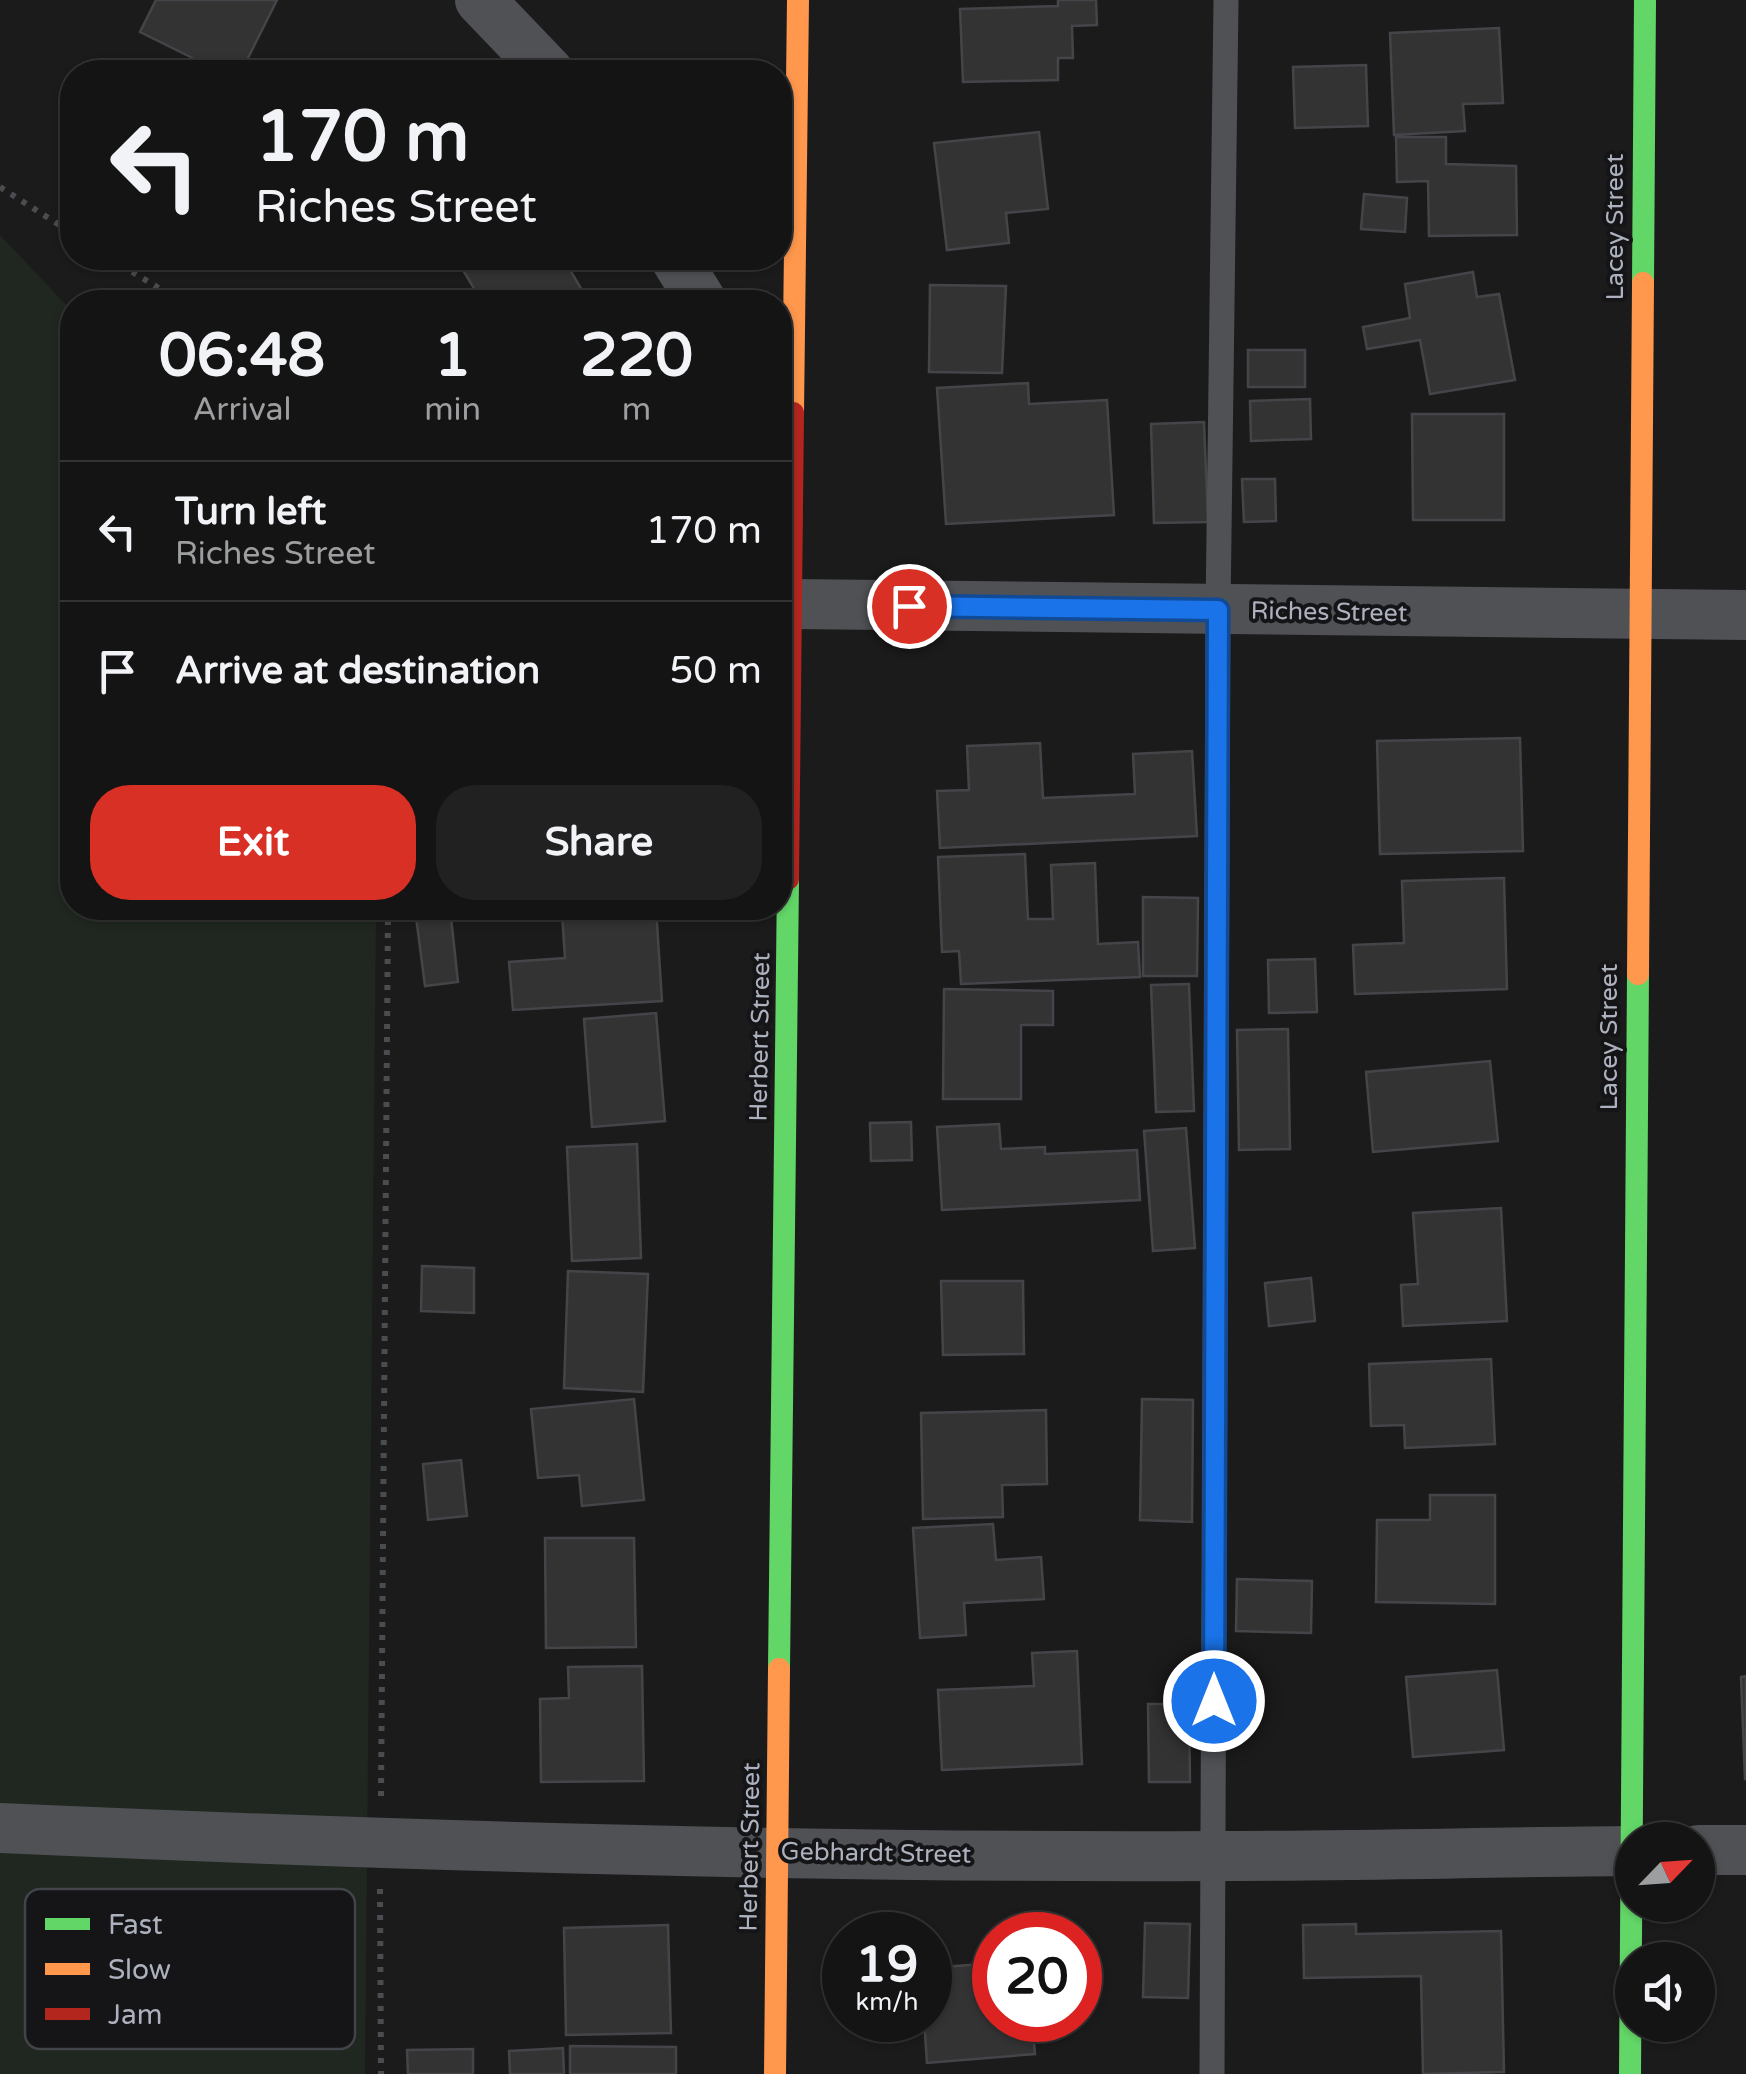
<!DOCTYPE html>
<style>
:root{--surface:#141415;--page:#212122;--text:#f1f3f6;--muted:#9d9ea0;--line:#333334;--accent:#d93025}
body{margin:0;font-family:"Varela Round",sans-serif;background:var(--page);color:var(--text);height:100vh;display:flex;flex-direction:column;font-size:38px;white-space:nowrap}
*{box-sizing:border-box;margin:0}
p{font-size:32px;color:var(--muted)}
.icon{flex:none;width:55px;height:55px;fill:none;stroke:currentColor;stroke-width:2;stroke-linecap:round;stroke-linejoin:round}
.map{position:relative;flex:1;overflow:hidden}
.panel{position:absolute;left:60px;top:290px;width:732px;height:630px;display:flex;flex-direction:column;background:var(--surface);border-radius:40px;box-shadow:0 2px 8px #0004,0 0 0 2px var(--line)}
.panel>*{flex:none}
.guide{position:absolute;left:60px;top:60px;width:732px;height:210px;border-radius:40px;box-shadow:0 2px 8px #0004,0 0 0 2px var(--line);background:#141415;color:var(--text);overflow:hidden}
.needle{width:65px;rotate:65deg}
.controls{position:absolute;left:1615px;top:1822px;display:grid;gap:20px}
.controls a{display:grid;place-items:center;width:100px;height:100px;border-radius:50%;background:var(--surface);box-shadow:0 2px 8px #0004,0 0 0 2px var(--line);font-size:50px}
.speed{position:absolute;left:822px;top:1912px;display:flex;gap:20px;font-size:50px;font-weight:700;text-align:center}
.speed>*{display:grid;place-content:center;width:130px;height:130px;border-radius:50%;background:var(--surface);box-shadow:0 2px 8px #0004,0 0 0 2px var(--line);line-height:1}
.speed small{font-size:25px;font-weight:400}
.speed .limit{border:15px solid #d22;background:#fff;color:#111}
.pin{position:absolute;display:grid;place-items:center;width:85px;height:85px;color:#fff;margin:-42px;border:5px solid #fff;border-radius:50%;box-shadow:0 2px 10px #0007}
.me{position:absolute;width:110px;margin:-55px;rotate:0deg;stroke-linejoin:round;filter:drop-shadow(0 0 8px #0008)}
.turn{display:flex;align-items:center;gap:35px;height:210px;padding:0 30px;font-size:45px}
.turn .icon{width:130px;height:130px;stroke-width:2.5}
.turn b{display:block;font-size:70px;line-height:85px}
.eta{display:flex;justify-content:space-evenly;align-items:center;height:170px;text-align:center}
.eta b{font-size:60px;font-weight:800;line-height:70px}
.button{display:flex;gap:20px;margin-top:auto;padding:20px 30px}
.button a{flex:1;height:115px;border-radius:40px;background:var(--accent);color:#fff;font-size:40px;font-weight:800;line-height:115px;text-align:center}
.button a+a{background:var(--page);color:var(--text)}
ul{padding:0;list-style:none}
li{display:flex;align-items:center;gap:30px;height:140px;padding:0 30px;border-top:2px solid var(--line)}
li div{flex:1}
li b{display:block;font-size:38px}
li em{font-style:normal}
.map>svg:first-child{display:block}
.green{fill:#1f2720}
.building{fill:#333334;stroke:#444548;stroke-width:2.5}
.lines{fill:none;stroke-linecap:round;stroke-linejoin:round}
.path{stroke:#4b4c4f;stroke-width:6;stroke-dasharray:5 8;stroke-linecap:butt}
.lane{stroke:#4f5155;stroke-width:25}
.street{stroke:#4f5155;stroke-width:50}
.fast{stroke:#63d668;stroke-width:22}
.slow{stroke:#ff974d;stroke-width:22}
.jam{stroke:#b3261e;stroke-width:22}
.route-casing{stroke:#114b97;stroke-width:25}
.route{stroke:#1a73e8;stroke-width:18}
.labels{text-anchor:middle;dominant-baseline:central;stroke-width:8;stroke-linejoin:round;paint-order:stroke}
.street-label{font-size:25px;fill:#acb1bd;stroke:#151518}
.key{fill:#151518;stroke:#42444a;stroke-width:2.5}
.key-label{font-size:28px;fill:#acb1bd}
</style>
<div class="map">
<svg width="1746" height="2074" viewBox="0 0 1746 2074">
<rect width="100%" height="100%" fill="#1b1b1c"/>
<path class="green" d="M0 235 72 311V908H376L365 2074H0Z"/>
<path class="building" d="M156 0H277L241 72H221L140 32Z
M1058 0H1096L1097 25 1072 26 1073 58H1058V80L963 82 960 9 1058 6Z
M1499 28 1503 103 1463 104 1465 131 1394 135 1390 33Z
M1366 65 1368 126 1295 128 1293 67Z
M1039 132 1048 209 1006 213 1009 243 947 250 934 143Z
M1396 137H1446V164L1516 166 1517 235 1429 236 1428 181 1397 182Z
M1364 194 1407 198 1405 232 1361 229Z
M485 258H563L589 302H482L463 270Z
M1473 272 1477 297 1499 294 1515 380 1430 394 1420 340 1367 349 1363 327 1410 318 1405 284Z
M930 285 1006 286 1002 373 929 372Z
M1248 350H1305V387H1248Z
M1028 383 1029 404 1107 400 1114 515 946 524 937 388Z
M1310 399 1311 439 1251 441 1250 401Z
M1412 414H1504V520H1413Z
M1204 422 1208 522 1154 523 1151 424Z
M1242 479H1275L1276 521 1244 522Z
M1520 738 1523 851 1380 854 1377 741Z
M1040 743 1043 798 1135 794 1133 754 1192 751 1197 836 940 848 937 791 969 790 967 746Z
M1025 854 1028 919H1053L1051 865 1095 863 1098 944 1138 942 1140 977 961 984 959 951 942 952 938 857Z
M1504 878 1507 989 1355 994 1353 945 1404 943 1402 881Z
M1143 897 1198 898 1197 976H1143Z
M450 908 458 982 425 986 415 909Z
M587 908H656L662 1001 513 1010 509 962 565 958 562 914 587 912Z
M1315 959 1317 1012 1269 1013 1268 960Z
M1189 984 1194 1111 1156 1112 1151 985Z
M944 989 1053 991V1025H1021V1099H943Z
M656 1013 665 1121 592 1127 584 1019Z
M1288 1029 1290 1149 1239 1150 1237 1030Z
M1490 1061 1498 1141 1373 1152 1366 1072Z
M911 1122 912 1160 871 1161 870 1123Z
M999 1124 1001 1149 1045 1147V1154L1137 1150 1140 1200 942 1210 937 1127Z
M1186 1128 1195 1248 1153 1251 1144 1131Z
M637 1144 641 1258 572 1261 567 1147Z
M1501 1208 1507 1321 1403 1326 1401 1285 1418 1284 1413 1213Z
M422 1266 474 1268V1313L421 1311Z
M568 1271 648 1274 643 1392 564 1388Z
M1311 1278 1315 1321 1269 1326 1265 1283Z
M941 1281H1023L1024 1354 943 1355Z
M1491 1359 1495 1444 1405 1448 1404 1425 1371 1426 1369 1364Z
M634 1399 644 1500 582 1506 579 1475 538 1478 531 1409Z
M1142 1399 1193 1400 1192 1522 1140 1520Z
M1046 1410 1047 1484 1002 1485 1003 1517 923 1519 921 1413Z
M461 1460 467 1516 428 1520 423 1464Z
M1430 1495H1495V1604L1376 1602 1377 1520H1430Z
M993 1524 996 1560 1041 1557 1044 1599 964 1603 966 1635 920 1638 913 1528Z
M545 1538H634L636 1647 546 1648Z
M1237 1579 1312 1581 1311 1633 1236 1631Z
M1077 1651 1082 1764 942 1770 938 1690 1034 1686 1032 1653Z
M642 1666 644 1781 541 1782 540 1699 569 1698 568 1667Z
M1497 1670 1504 1750 1413 1757 1406 1677Z
M1746 1676V1779H1745L1741 1677Z
M1148 1704H1189L1190 1782H1149Z
M1145 1923 1190 1924 1188 1998 1143 1997Z
M1356 1924V1934L1501 1931 1504 2072 1423 2074 1421 1976 1304 1978 1303 1925Z
M668 1925 671 2033 566 2035 564 1928Z
M995 1963V2020H1032L1035 2054 927 2063 924 2020H930V1968Z
M570 2046 676 2047V2074H570Z
M563 2048 564 2074H510L509 2051Z
M473 2049V2074H408L407 2050Z"/>
<g class="lines">
<path class="path" d="M0 187 72 233
M110 258 181 302
M381 1796 388 908
M380 1889 381 2074"/>
<path class="lane" d="M1212 2074 1218 610 1226 0"/>
<path class="street" d="M480 0 549 72
M675 258 702 302
M793 604 1746 615
M0 1828C404 1846 809 1858 1214 1856 1354 1856 1493 1852 1632 1851
M1698 1850H1746"/>
<path class="fast" d="M1643 283 1645 0
M779 1669 788 879
M1630 2074 1638 974"/>
<path class="slow" d="M793 413 798 0
M1638 974 1643 283
M775 2074 779 1669"/>
<path class="jam" d="M788 879 793 413"/>
</g>
<g class="lines">
<g class="route-casing">
<path id="route" d="M909 606 1218 610 1214 1701"/>
</g>
<use href="#route" class="route"/>
</g>
<g class="labels">
<g class="street-label">
<text transform="translate(1615 227) rotate(-90)">Lacey Street</text>
<text transform="translate(1329 612) rotate(1)">Riches Street</text>
<text transform="translate(760 1037) rotate(-89)">Herbert Street</text>
<text transform="translate(1609 1037) rotate(-90)">Lacey Street</text>
<text transform="translate(750 1847) rotate(-89)">Herbert Street</text>
<text transform="translate(876 1853) rotate(1)">Gebhardt Street</text>
</g>
</g>
<rect x="25" y="1889" width="330" height="160" rx="15" class="key"/>
<rect x="45" y="1918" width="45" height="12" fill="#63d668"/>
<rect x="45" y="1963" width="45" height="12" fill="#ff974d"/>
<rect x="45" y="2008" width="45" height="12" fill="#b3261e"/>
<g class="key-label">
<text x="108" y="1934">Fast</text>
<text x="108" y="1979">Slow</text>
<text x="108" y="2024">Jam</text>
</g>
</svg>
<div class="controls">
<a><svg class="needle" viewBox="-14 -14 28 28"><path d="M0-13l5 13h-10z" fill="#e53935"/><path d="M0 13l5-13h-10z" fill="#9d9ea0"/></svg></a>
<a><svg class="icon" aria-label="sound" viewBox="0 0 24 24"><path d="M4 9h4l5-4v14l-5-4H4zM17 9q2 3 0 6"/></svg></a>
</div>
<div class="speed"><div>19<small>km/h</small></div><div class="limit">20</div></div>
<div class="pin" style="left:909px;top:606px;background:#d93025"><svg class="icon" aria-label="arrive" viewBox="0 0 24 24"><path d="M6 21V4h12l-3 4 3 4H6"/></svg></div>
<svg class="me" style="left:1214px;top:1701px" viewBox="-20 -20 40 40"><circle r="17" fill="#1a73e8" stroke="#fff" stroke-width="3"/><path d="M0-11L8 9 0 5-8 9z" fill="#fff"/></svg>
<div class="guide">
<div class="turn"><svg class="icon" aria-label="left" viewBox="0 0 24 24"><path d="M17 20v-9H6M10 6l-5 5 5 5"/></svg><div><b>170 m</b>Riches Street</div></div>
</div>
<section class="panel">
<div class="eta">
<div><b>06:48</b><p>Arrival</p></div>
<div><b>1</b><p>min</p></div>
<div><b>220</b><p>m</p></div>
</div>
<ul>
<li><svg class="icon" aria-label="left" viewBox="0 0 24 24"><path d="M17 20v-9H6M10 6l-5 5 5 5"/></svg><div><b>Turn left</b><p>Riches Street</p></div><em>170 m</em></li>
<li><svg class="icon" aria-label="arrive" viewBox="0 0 24 24"><path d="M6 21V4h12l-3 4 3 4H6"/></svg><div><b>Arrive at destination</b></div><em>50 m</em></li>
</ul>
<div class="button"><a>Exit</a><a>Share</a></div>
</section>
</div>
